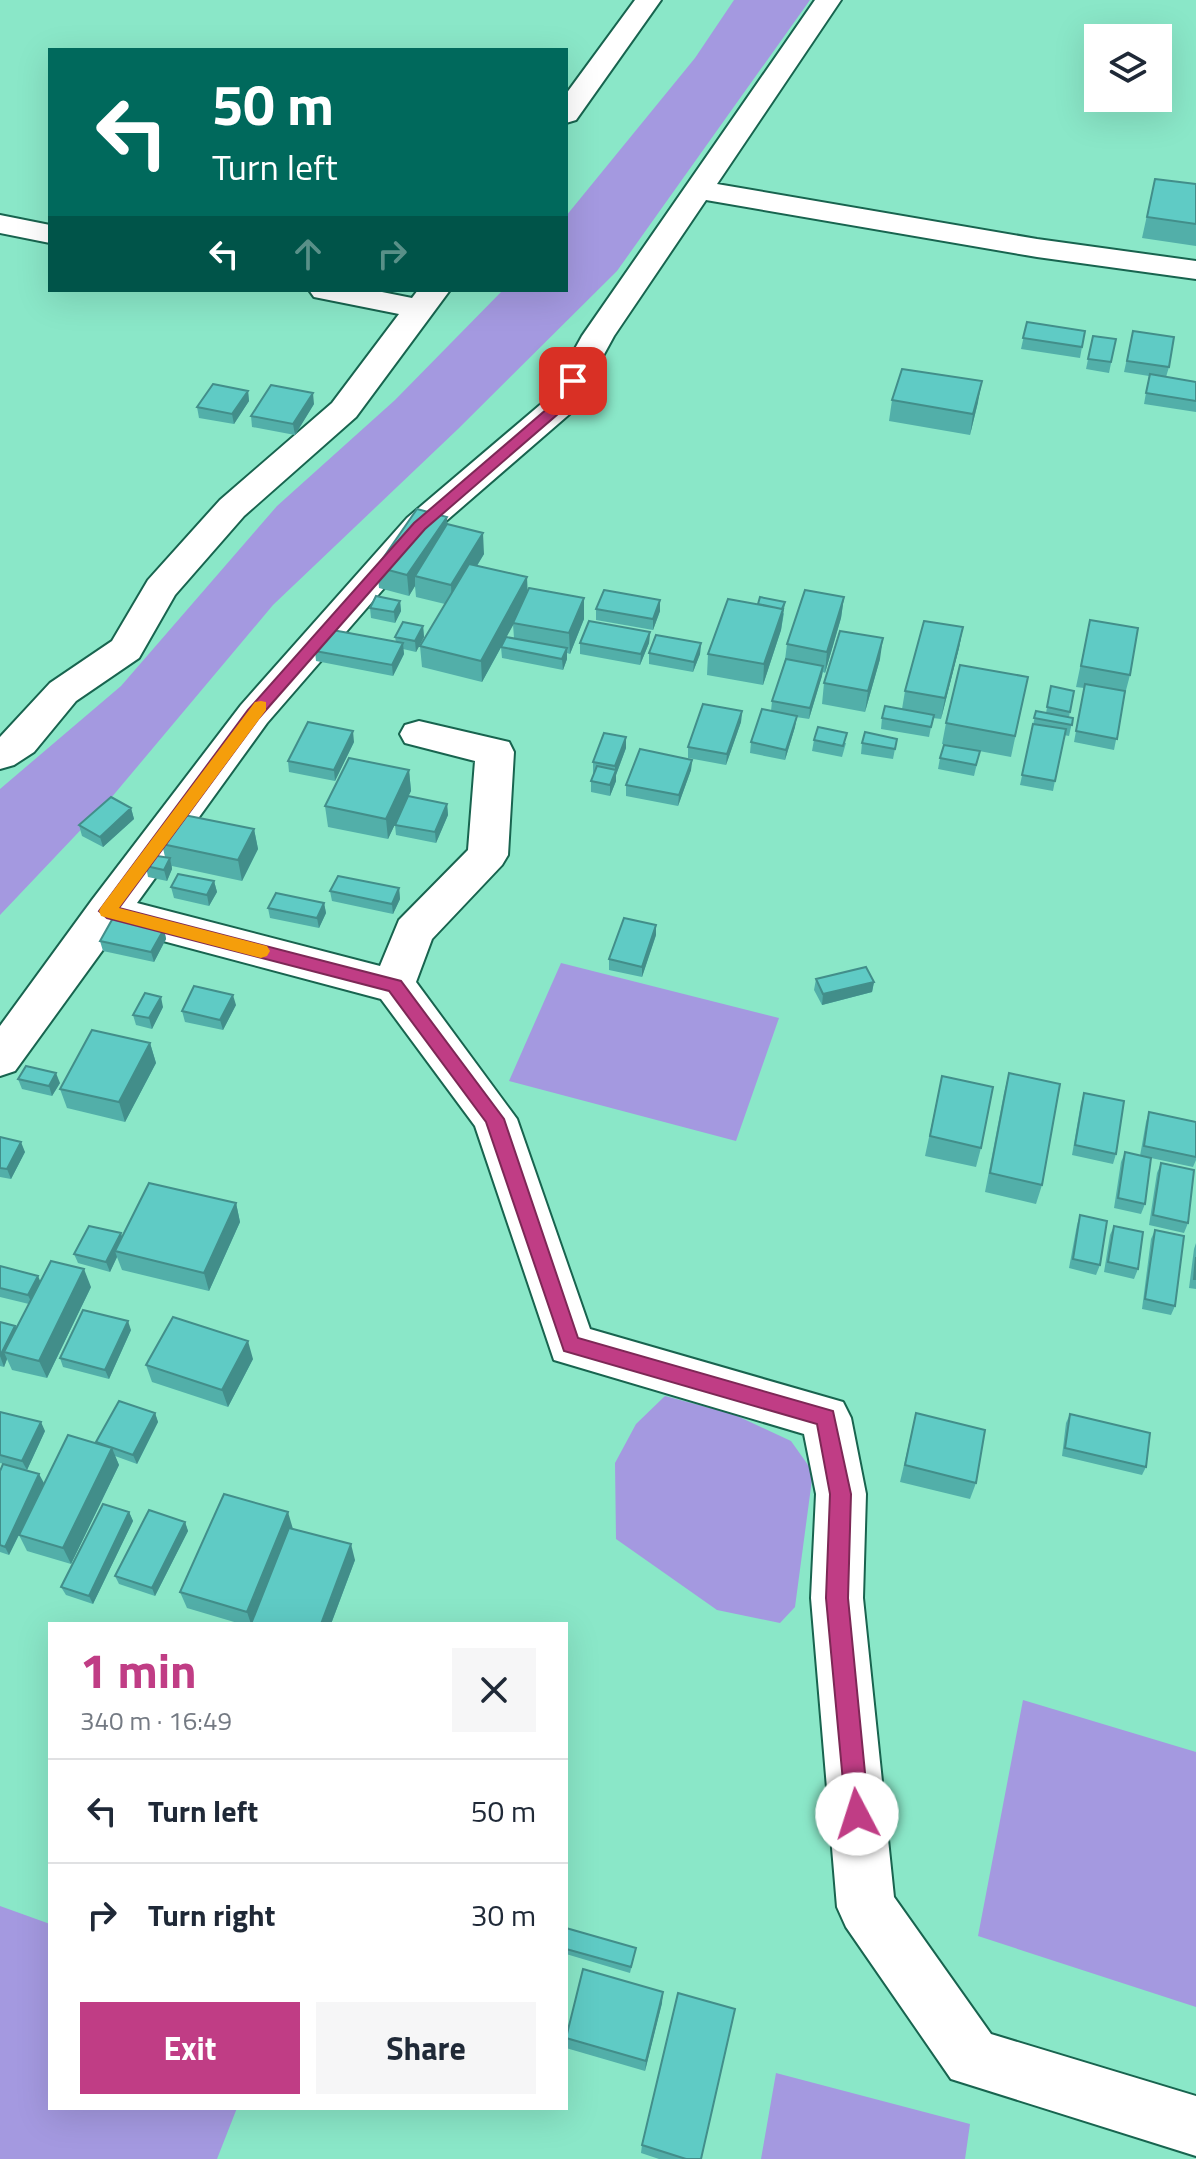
<!DOCTYPE html>
<meta charset="utf-8">
<style>
:root{--surface:#fff;--page:#f6f6f7;--text:#1f2937;--muted:#747a83;--line:#e0e1e3;--accent:#c03d85}
body{margin:0;font-family:"Titillium Web",sans-serif;background:var(--page);color:var(--text);height:100vh;display:flex;flex-direction:column;font-size:30px;white-space:nowrap}
*{box-sizing:border-box;margin:0}
p{font-size:26px;color:var(--muted)}
.icon{flex:none;width:44px;height:44px;fill:none;stroke:currentColor;stroke-width:2;stroke-linecap:round;stroke-linejoin:round}
.map{position:relative;flex:1;overflow:hidden}
.details{position:absolute;left:48px;top:1622px;width:520px;height:488px;display:flex;flex-direction:column;background:var(--surface);border-radius:0px;box-shadow:0 8px 32px #0002}
.details>*{flex:none}
.banner{position:absolute;left:48px;top:48px;width:520px;height:244px;border-radius:0px;box-shadow:0 8px 32px #0002;background:#00695c;color:#fff;overflow:hidden}
.fabs{position:absolute;left:1084px;top:24px;display:grid;gap:16px}
.fabs a{display:grid;place-items:center;width:88px;height:88px;border-radius:0px;background:var(--surface);box-shadow:0 8px 32px #0002;font-size:40px}
.pin{position:absolute;display:grid;place-items:center;width:68px;height:68px;color:#fff;margin:-34px;border-radius:16px;box-shadow:0 4px 12px #0006}
.me{position:absolute;width:88px;margin:-44px;rotate:355deg;stroke-linejoin:round;filter:drop-shadow(0 0 6px #0008)}
.turn{display:flex;align-items:center;gap:28px;height:168px;padding:0 32px;font-size:36px}
.turn .icon{width:104px;height:104px;stroke-width:2.5}
.turn b{display:block;font-size:56px;line-height:68px}
.lanes{display:flex;align-items:center;height:76px;padding:0 32px;background:#0003;justify-content:center;gap:40px;direction:ltr}
.lanes .off{opacity:.35}
.round{display:grid;place-items:center;flex:none;width:84px;height:84px;border-radius:0px;background:var(--page)}
.summary{display:flex;align-items:center;justify-content:space-between;height:136px;padding:0 32px}
h1{font-size:48px;font-weight:700;line-height:60px;color:var(--accent)}
.primary-button{display:flex;gap:16px;margin-top:auto;padding:16px 32px}
.primary-button a{flex:1;height:92px;border-radius:0px;background:var(--accent);color:#fff;font-size:32px;font-weight:700;line-height:92px;text-align:center}
.primary-button a+a{background:var(--page);color:var(--text)}
ul{padding:0;list-style:none}
li{display:flex;align-items:center;gap:24px;height:104px;padding:0 32px;border-top:2px solid var(--line)}
li div{flex:1}
li b{display:block;font-size:30px}
li em{font-style:normal}
.map>svg:first-child{display:block}
.water{fill:#a499e0}
.lines{fill:none;stroke-linecap:round;stroke-linejoin:round}
.street-casing{stroke:#18644f;stroke-width:4}
.street{fill:#fff;fill-rule:evenodd}
.wall{fill:#52afa9;fill-rule:evenodd}
.shaded-wall{fill:#428e8a}
.building{fill:#5fcbc5;stroke:#428e8a;stroke-width:2}
.route{fill:#c03d85;stroke:#7d2856;stroke-width:2}
.slow{fill:#f59e0b}
</style>
<div class="map">
<svg width="1196" height="2159" viewBox="0 0 1196 2159">
<rect width="100%" height="100%" fill="#8ae7c8"/>
<path class="water" d="M734 0H810L617 271 458 429 273 605 111 798 0 915V789L121 686 277 506 395 400 503 290H566V216L695 58Z
M561 963 779 1018 736 1141 509 1081Z
M665 1396 733 1414 791 1441 813 1472 795 1607 780 1623 717 1610 616 1539 615 1463 636 1424Z
M1023 1700 1196 1752V2007L978 1936Z
M0 1906 50 1924V2108H237L217 2159H0Z
M776 2073 970 2124 965 2159H761Z"/>
<g class="lines">
<g class="street-casing">
<path id="street" d="M635 0H661L576 120 566 123V94Z
M815 0H841L717 184 1037 239 1196 261V279L1037 257 706 200 614 336 573 411 431 534 267 723 137 903 380 966 399 920 468 850 475 761 405 743 400 734 405 725 419 721 509 742 514 752 508 855 502 865 432 939 416 982 517 1119 590 1329 843 1402 851 1418 866 1494 863 1598 894 1897 991 2034 1196 2096V2156L951 2079 846 1927 837 1907 811 1598 816 1494 804 1434 554 1360 475 1126 381 999 118 929 15 1071 0 1076V1026L92 900 241 705 407 518 547 399 582 336Z
M0 215 50 225V243L0 233Z
M309 290H372L412 298 418 290H450L356 417 244 516 175 595 139 658 76 701 34 752 14 765 0 769V737L50 683 112 641 148 580 220 500 332 403 399 314 314 297Z"/>
</g>
<use href="#street" class="street"/>
</g>
<path class="wall" d="M1155 179 1196 184V246L1142 238Z
M1027 322 1082 347 1080 358 1021 349Z
M1133 331 1169 367 1166 377 1196 382V412L1144 404 1149 376 1124 372Z
M1093 336 1116 339 1109 373 1086 369Z
M248 391 249 401 234 424 199 418 197 407Z
M892 400 978 402 970 435 889 421Z
M314 404 295 435 252 427 251 416Z
M447 524 484 554 477 566 527 591 584 598V619L570 654 567 653V659L563 670 502 658 501 647 504 642 482 682 422 667 420 646 445 604 416 597 415 586 409 596 379 588 377 567ZM513 624 514 638 506 637Z
M844 597 841 618 825 673 823 672 809 719 796 717 795 727 785 760 750 753 751 742 771 711 772 701 785 660 787 644Z
M400 601 401 611 395 623 371 618 370 608Z
M596 609 660 611 653 630 596 620Z
M784 613 781 630 763 685 707 675 708 654Z
M1090 620 1130 675 1125 694 1114 750 1074 742 1084 688 1076 687Z
M423 626 424 637 416 652 403 649 404 654 393 676 316 661 315 651 396 642 395 637Z
M963 627 959 648 941 719 933 718 929 737 881 729 882 718 902 709 905 691Z
M650 632 649 643 640 665 580 654V643Z
M701 643 700 654 693 672 649 664V653Z
M880 659 865 712 822 704 824 683Z
M1028 677 1011 757 942 744 946 723Z
M1051 686 1074 691 1069 717 1073 718 1069 736 1064 735 1053 791 1020 785 1036 711 1046 713Z
M742 711 741 722 726 765 688 758V747Z
M897 739 893 759 861 754 862 743Z
M814 740 846 743 842 757 812 751Z
M354 742 335 781 289 772 288 761Z
M626 748 616 775V781L610 796 591 792V781L594 773H593V762Z
M980 751 974 776 938 769 940 758Z
M692 760 691 770 678 806 626 796V785Z
M409 770 411 791 408 796 447 804 448 815 436 843 396 835 395 825 400 813 388 839 328 827 325 806Z
M131 808 134 819 103 847 82 836 79 825Z
M254 829 258 849 242 881 172 866V869L167 881 148 877 146 866 165 857 162 844Z
M214 881 217 892 209 906 174 898 171 887Z
M399 888 400 899 393 914 332 901 330 891Z
M324 903 326 913 319 928 270 918 268 908Z
M164 929 166 939 154 962 103 951 100 941Z
M656 935 642 977 609 970V959Z
M816 979 874 982 872 992 822 1005 814 990Z
M236 1005 223 1030 185 1022 182 1011Z
M163 1007 152 1029 136 1025 133 1015Z
M150 1043 156 1063 125 1122 67 1108 60 1089Z
M1009 1073 1042 1185 1036 1204 985 1192 1004 1093Z
M942 1076 981 1148 976 1167 925 1156Z
M18 1079 60 1083 52 1096 22 1089Z
M1084 1093 1116 1154 1113 1164 1072 1155 1081 1103Z
M1149 1112 1196 1122V1160L1193 1167 1151 1158 1145 1204 1141 1214 1114 1208 1121 1162 1125 1152 1140 1156 1146 1122Z
M0 1137 25 1152 11 1179 0 1177Z
M1161 1163 1188 1223 1184 1233 1149 1225 1157 1173Z
M236 1203 240 1222 209 1291 122 1270 117 1257 110 1272 78 1263 74 1254 122 1237Z
M1080 1215 1100 1265 1096 1275 1069 1268 1077 1225Z
M1114 1226 1138 1269 1134 1279 1104 1272 1110 1235Z
M1155 1230 1175 1306 1171 1315 1142 1309 1151 1239Z
M1196 1243V1289L1189 1288 1194 1249Z
M0 1266 40 1282 91 1287 47 1378 12 1370 7 1359 4 1367 0 1366V1322L15 1326 16 1328 29 1304 0 1297Z
M131 1330 109 1379 63 1367 60 1358Z
M253 1359 228 1407 152 1382 146 1365Z
M0 1412 45 1431 27 1470 0 1463Z
M155 1413 158 1422 137 1464 115 1456 119 1465 71 1564 27 1551 19 1535 9 1555 0 1552V1471L44 1483 20 1533 97 1444Z
M916 1413 976 1483 970 1499 900 1482Z
M1070 1414 1146 1467 1142 1475 1062 1456 1066 1423Z
M129 1512 133 1521 93 1604 66 1595 61 1587Z
M185 1522 188 1531 155 1596 119 1584 115 1576Z
M293 1529 355 1560 331 1624H241L187 1608 180 1592Z
M566 1928 636 1948 630 1973 566 1954Z
M662 2003 645 2071 566 2048V2035Z
M642 2145 701 2159H659L641 2153Z"/>
<path class="shaded-wall" d="M982 381 978 402 970 435 973 414Z
M248 391 249 401 234 424 232 414Z
M313 393 314 404 295 435 293 424Z
M447 517 448 538 415 576V586L409 596 407 575Z
M483 533 484 554 452 606 451 585Z
M527 577 528 598 482 682 481 661Z
M844 597 841 618 825 673 827 652Z
M584 598V619L570 654 569 633Z
M660 600V611L653 630V619Z
M400 601 401 611 395 623 394 612Z
M785 602 781 630 763 685 764 664Z
M423 626 424 637 416 652 415 641Z
M963 627 959 648 941 719 945 698Z
M650 632 649 643 640 665 641 654Z
M883 638 880 659 865 712 868 691Z
M403 643 404 654 393 676 392 665Z
M701 643 700 654 693 672 694 662Z
M567 648V659L563 670 562 659Z
M823 666 822 676 809 719 810 708Z
M742 711 741 722 726 765 727 754Z
M797 716 795 727 785 760 786 750Z
M353 731 354 742 335 781 334 770Z
M626 737V748L616 775V781L610 796V785L615 772V766Z
M692 760 691 770 678 806 679 795Z
M409 770 411 791 388 839 386 819Z
M447 804 448 815 436 843 435 832Z
M131 808 134 819 103 847 100 837Z
M254 829 258 849 242 881 238 860Z
M170 858 172 869 167 881 164 870Z
M214 881 217 892 209 906 207 895Z
M399 888 400 899 393 914 392 904Z
M324 903 326 913 319 928 317 918Z
M656 925V935L642 977V967Z
M164 929 166 939 154 962 151 952Z
M874 982 872 992 822 1005 823 994Z
M233 995 236 1005 223 1030 220 1020Z
M161 997 163 1007 152 1029 149 1018Z
M150 1043 156 1063 125 1122 119 1102Z
M56 1073 60 1083 52 1096 49 1086Z
M21 1142 25 1152 11 1179 7 1169Z
M236 1203 240 1222 209 1291 204 1273Z
M121 1233 124 1243 115 1251 117 1257 110 1272 106 1262Z
M84 1269 91 1287 47 1378 39 1361Z
M38 1276 42 1285 32 1304 28 1295Z
M128 1321 131 1330 109 1379 105 1370Z
M15 1326 19 1335 4 1352 7 1359 4 1367 0 1356Z
M248 1341 253 1359 228 1407 222 1390Z
M155 1413 158 1422 137 1464 133 1455Z
M41 1422 45 1431 27 1470 22 1461Z
M112 1448 119 1465 71 1564 63 1548Z
M39 1474 44 1483 9 1555 5 1547Z
M129 1512 133 1521 93 1604 89 1596Z
M288 1512 293 1529 253 1624H251L247 1612Z
M185 1522 188 1531 155 1596 152 1588Z
M351 1544 355 1560 331 1624H321Z
M663 1992 662 2003 645 2071 646 2061Z"/>
<path class="building" d="M1155 179 1196 184V224L1147 217Z
M1027 322 1085 331 1082 347 1023 338Z
M1133 331 1174 337 1169 367 1127 361Z
M1093 336 1116 339 1111 362 1088 359Z
M902 369 982 381 973 414 892 400Z
M1150 374 1196 382V401L1146 393Z
M213 384 248 391 232 414 197 407Z
M271 385 313 393 293 424 251 416Z
M417 509 447 517 407 575 377 567Z
M447 524 483 533 451 585 415 576Z
M469 564 527 577 481 661 420 646Z
M529 588 584 598 569 633 513 623Z
M604 590 660 600 653 619 596 609Z
M805 590 844 597 827 652 787 644Z
M376 596 400 601 394 612 370 608Z
M760 597 785 602 782 609 758 604Z
M728 599 783 609 764 664 708 654Z
M1090 620 1138 628 1130 675 1081 666Z
M589 621 650 632 641 654 580 643Z
M924 621 963 627 945 698 905 691Z
M403 622 423 626 415 641 395 637Z
M327 629 403 643 392 665 315 651Z
M840 631 883 638 868 691 824 683Z
M656 635 701 643 694 662 649 653Z
M506 637 567 648 562 659 501 647Z
M786 659 823 666 810 708 772 701Z
M960 665 1028 677 1015 736 946 723Z
M1085 684 1125 691 1117 739 1076 731Z
M1051 686 1074 691 1070 712 1047 707Z
M703 704 742 711 727 754 688 747Z
M885 706 934 715 931 727 882 718Z
M762 709 797 716 786 750 751 742Z
M1036 711 1073 718 1072 725 1034 718Z
M308 722 353 731 334 770 288 761Z
M1033 724 1066 729 1055 781 1022 775Z
M818 727 847 733 843 746 814 740Z
M865 732 897 739 895 749 862 743Z
M604 733 626 737 615 766 593 762Z
M944 745 980 751 976 765 940 758Z
M640 749 692 760 679 795 626 785Z
M349 758 409 770 386 819 325 806Z
M597 766 616 770 610 785 591 781Z
M408 796 447 804 435 832 395 825Z
M111 797 131 808 100 837 79 825Z
M179 814 254 829 238 860 162 844Z
M151 855 170 858 164 870 146 866Z
M178 874 214 881 207 895 171 887Z
M338 876 399 888 392 904 330 891Z
M276 893 324 903 317 918 268 908Z
M113 918 164 929 151 952 100 941Z
M624 918 656 925 642 967 609 959Z
M866 967 874 982 823 994 816 979Z
M194 986 233 995 220 1020 182 1011Z
M145 993 161 997 149 1018 133 1015Z
M92 1030 150 1043 119 1102 60 1089Z
M26 1066 56 1073 49 1086 18 1079Z
M1009 1073 1060 1084 1042 1185 990 1173Z
M942 1076 993 1087 981 1148 930 1136Z
M1084 1093 1124 1101 1116 1154 1075 1145Z
M1149 1112 1196 1122V1157L1144 1146Z
M0 1137 21 1142 7 1169 0 1168Z
M1125 1152 1151 1158 1145 1204 1118 1198Z
M1161 1163 1194 1170 1188 1223 1153 1215Z
M149 1183 236 1203 204 1273 115 1251Z
M1080 1215 1107 1221 1100 1265 1073 1259Z
M89 1226 121 1233 106 1262 74 1254Z
M1114 1226 1143 1232 1138 1269 1108 1262Z
M1155 1230 1184 1236 1175 1306 1145 1299Z
M1196 1257V1279H1194Z
M51 1261 84 1269 39 1361 4 1352Z
M0 1266 38 1276 28 1295 0 1288Z
M83 1310 128 1321 105 1370 60 1358Z
M173 1317 248 1341 222 1390 146 1365Z
M0 1322 15 1326 0 1356Z
M119 1401 155 1413 133 1455 96 1442Z
M0 1412 41 1422 22 1461 0 1455Z
M916 1413 985 1430 976 1483 905 1465Z
M1070 1414 1150 1433 1146 1467 1065 1448Z
M68 1435 112 1448 63 1548 19 1535Z
M3 1464 39 1474 5 1547 0 1545V1471Z
M224 1494 288 1512 247 1612 180 1592Z
M103 1504 129 1512 89 1596 61 1587Z
M149 1510 185 1522 152 1588 115 1576Z
M289 1528 351 1544 321 1624H251Z
M566 1928 636 1948 631 1967 566 1949Z
M583 1969 663 1992 646 2061 566 2038Z
M678 1993 735 2009 701 2159H686L642 2145Z"/>
<path class="route" d="M568 378 580 381 566 407 425 529 259 718 119 908 401 981 504 1119 578 1338 833 1411 851 1494 848 1598 869 1814 865 1822 857 1826 849 1822 846 1814 826 1598 830 1494 817 1424 564 1351 486 1122 389 991 107 918 99 911 248 710 414 523 555 402Z"/>
<path class="slow" d="M261 701 266 702V710L119 908 267 946 270 951 267 956 261 958 101 916 99 911 101 907 255 702Z"/>
</svg>
<div class="fabs">
<a><svg class="icon" aria-label="layers" viewBox="0 0 24 24"><path d="M12 4l9 5-9 5-9-5zM3 14l9 5 9-5"/></svg></a>
</div>
<div class="pin" style="left:573px;top:381px;background:#d93025"><svg class="icon" aria-label="arrive" viewBox="0 0 24 24"><path d="M6 21V4h12l-3 4 3 4H6"/></svg></div>
<svg class="me" style="left:857px;top:1814px" viewBox="-20 -20 40 40"><circle r="19" fill="#fff"/><path d="M0-13L10 11 0 6-10 11z" fill="#c03d85"/></svg>
<div class="banner">
<div class="turn"><svg class="icon" aria-label="left" viewBox="0 0 24 24"><path d="M17 20v-9H6M10 6l-5 5 5 5"/></svg><div><b>50 m</b>Turn left</div></div>
<div class="lanes"><svg class="icon" aria-label="left" viewBox="0 0 24 24"><path d="M17 20v-9H6M10 6l-5 5 5 5"/></svg><svg class="icon off" aria-label="ahead" viewBox="0 0 24 24"><path d="M12 20V5M6 11l6-6 6 6"/></svg><svg class="icon off" aria-label="right" viewBox="0 0 24 24"><path d="M7 20v-9h11M14 6l5 5-5 5"/></svg></div>
</div>
<section class="details">
<div class="summary"><div><h1>1 min</h1><p>340 m · 16:49</p></div><a class="round"><svg class="icon" aria-label="close" viewBox="0 0 24 24"><path d="M6 6l12 12M18 6L6 18"/></svg></a></div>
<ul>
<li><svg class="icon" aria-label="left" viewBox="0 0 24 24"><path d="M17 20v-9H6M10 6l-5 5 5 5"/></svg><div><b>Turn left</b></div><em>50 m</em></li>
<li><svg class="icon" aria-label="right" viewBox="0 0 24 24"><path d="M7 20v-9h11M14 6l5 5-5 5"/></svg><div><b>Turn right</b></div><em>30 m</em></li>
</ul>
<div class="primary-button"><a>Exit</a><a>Share</a></div>
</section>
</div>
